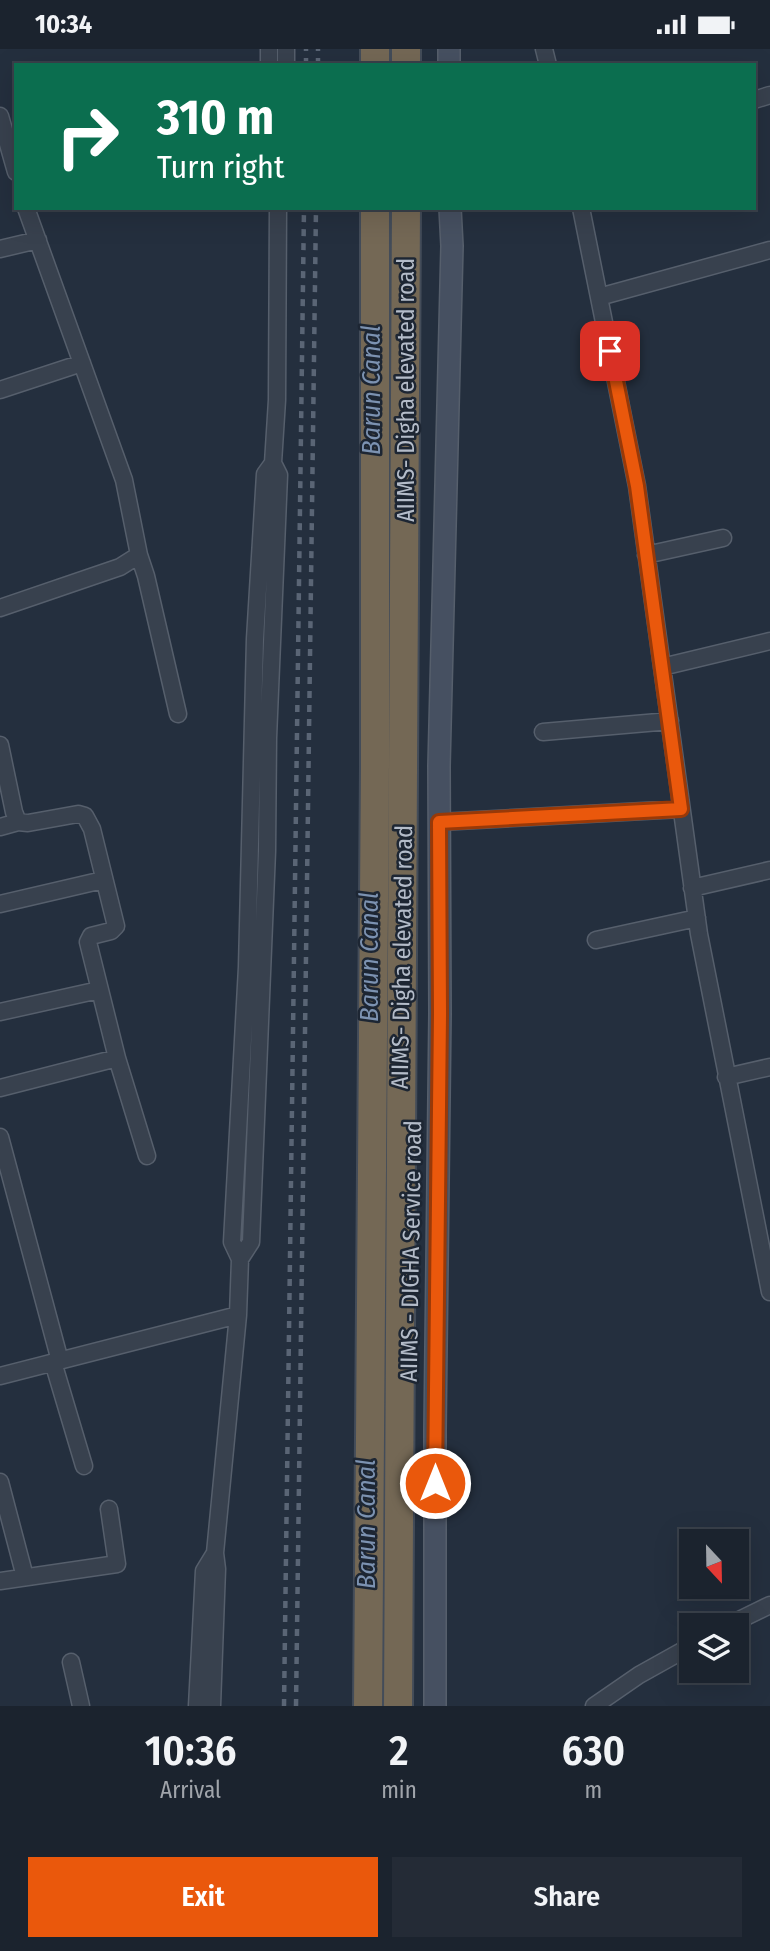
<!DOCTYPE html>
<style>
:root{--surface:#1b232e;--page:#242b36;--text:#f1f3f6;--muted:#a0a4aa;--line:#39404a;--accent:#ea580c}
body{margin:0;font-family:"Fira Sans Condensed",sans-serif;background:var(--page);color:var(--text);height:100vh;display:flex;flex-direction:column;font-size:26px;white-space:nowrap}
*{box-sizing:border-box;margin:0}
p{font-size:23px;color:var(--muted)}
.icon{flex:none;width:38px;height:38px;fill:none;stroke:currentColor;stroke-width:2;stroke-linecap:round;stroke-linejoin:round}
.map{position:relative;height:1657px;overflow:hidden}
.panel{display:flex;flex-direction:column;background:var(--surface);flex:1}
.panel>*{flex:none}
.banner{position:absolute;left:14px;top:14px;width:742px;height:147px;border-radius:0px;box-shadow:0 7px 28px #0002,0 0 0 2px var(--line);background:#0b6e4f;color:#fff;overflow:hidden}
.needle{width:46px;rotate:158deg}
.fabs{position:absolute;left:679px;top:1480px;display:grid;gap:14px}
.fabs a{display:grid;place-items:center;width:70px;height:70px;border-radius:0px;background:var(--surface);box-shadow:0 7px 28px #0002,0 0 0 2px var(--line);font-size:35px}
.pin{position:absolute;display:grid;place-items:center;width:60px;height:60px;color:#fff;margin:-30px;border-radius:14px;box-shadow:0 4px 10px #0006}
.me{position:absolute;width:77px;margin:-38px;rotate:0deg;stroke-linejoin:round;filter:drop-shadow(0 0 5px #0008)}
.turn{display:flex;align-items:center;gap:24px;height:147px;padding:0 28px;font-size:32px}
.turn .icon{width:91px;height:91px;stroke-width:2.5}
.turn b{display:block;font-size:49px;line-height:60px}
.eta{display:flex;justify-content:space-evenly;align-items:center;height:119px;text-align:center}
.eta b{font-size:42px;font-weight:600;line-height:49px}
.action{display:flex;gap:14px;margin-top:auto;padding:14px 28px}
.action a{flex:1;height:80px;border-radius:0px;background:var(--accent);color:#fff;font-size:28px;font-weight:600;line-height:80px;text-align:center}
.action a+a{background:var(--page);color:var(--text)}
.status{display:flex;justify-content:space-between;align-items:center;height:49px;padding:0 35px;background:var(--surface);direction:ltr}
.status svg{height:19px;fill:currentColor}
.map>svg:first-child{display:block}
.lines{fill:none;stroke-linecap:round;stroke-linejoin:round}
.minor-casing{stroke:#565f6c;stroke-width:19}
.secondary-casing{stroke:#565f6c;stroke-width:24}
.motorway-casing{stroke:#434c59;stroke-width:32}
.minor{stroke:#38414e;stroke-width:16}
.secondary{stroke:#465061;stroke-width:21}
.motorway{stroke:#746855;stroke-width:28}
.rail{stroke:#5a6575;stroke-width:4.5;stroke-dasharray:7 7;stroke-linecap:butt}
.route-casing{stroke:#983908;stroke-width:18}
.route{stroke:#ea580c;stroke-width:12}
.labels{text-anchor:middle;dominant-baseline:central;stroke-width:5;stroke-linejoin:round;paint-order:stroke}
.street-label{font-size:24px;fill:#b4bcc9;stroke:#1d2633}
.water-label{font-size:26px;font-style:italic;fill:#7c92b1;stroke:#1d2633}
</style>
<div class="status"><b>10:34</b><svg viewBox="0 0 49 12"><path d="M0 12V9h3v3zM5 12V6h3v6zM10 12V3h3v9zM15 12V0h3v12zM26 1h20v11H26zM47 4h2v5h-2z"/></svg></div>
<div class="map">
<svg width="770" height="1657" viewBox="0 0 770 1657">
<rect width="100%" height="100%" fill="#242f3e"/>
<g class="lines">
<g class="minor-casing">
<path id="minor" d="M269 0V16
M286 0V16
M544 0 548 16
M754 51 770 46
M0 67 16 123
M581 159 637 437 699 885 770 1243
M0 200 38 191
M599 248 770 201
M0 341 82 314
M139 506 146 527 178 665
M646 506 723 489
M0 559 120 518 139 506 124 431 26 159
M662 618 770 592
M543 683 670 672
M0 696 14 763 18 773 28 774 78 765 85 767 92 780 116 877 111 882 91 887 88 893 117 1009 0 1039
M439 773 681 760
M0 778 18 773
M692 839 770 821
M0 855 103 831
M596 891 697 869
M0 963 99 941
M117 1009 147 1107
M726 1028 770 1018
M0 1088 60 1312
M240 1210 251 1193 267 802 268 689 279 426 273 414
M53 1313 84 1417
M0 1327 238 1266
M0 1433 25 1528
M215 1504 238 1266 240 1210 232 1193 247 918 255 590 265 425 273 414 277 351 278 159
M0 1532 117 1515 109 1460
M727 1577 770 1556
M71 1613 81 1657
M197 1657 204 1522 215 1504 217 1520 212 1657
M594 1657 639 1626 691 1597"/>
</g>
<g class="secondary-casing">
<path id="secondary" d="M449 16V0
M435 1657V1381L440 965 439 717 452 197 450 159"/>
</g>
<g class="motorway-casing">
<path id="motorway" d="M375 16V0
M406 16V0
M368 1657 375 716V159
M398 1657 406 159"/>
</g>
<use href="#minor" class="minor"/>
<use href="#secondary" class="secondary"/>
<use href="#motorway" class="motorway"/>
<path class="rail" d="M306 16V0
M318 16V0
M284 1657 304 159
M296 1657 316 159"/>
</g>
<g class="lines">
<g class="route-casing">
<path id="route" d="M435 1434 440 965 439 773 681 760 637 437 610 302"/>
</g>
<use href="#route" class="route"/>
</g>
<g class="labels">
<g class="street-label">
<text transform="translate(406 341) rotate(-90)">AIIMS- Digha elevated road</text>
<text transform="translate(402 908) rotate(-89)">AIIMS- Digha elevated road</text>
<text transform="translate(411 1202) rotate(-89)">AIIMS - DIGHA Service road</text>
</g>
<g class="water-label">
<text transform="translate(371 341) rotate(-90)">Barun Canal</text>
<text transform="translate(369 908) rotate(-90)">Barun Canal</text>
<text transform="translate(366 1475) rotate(-90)">Barun Canal</text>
</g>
</g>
</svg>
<div class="fabs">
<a><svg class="needle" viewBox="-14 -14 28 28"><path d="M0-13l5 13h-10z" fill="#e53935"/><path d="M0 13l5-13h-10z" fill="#a0a4aa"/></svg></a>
<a><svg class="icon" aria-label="layers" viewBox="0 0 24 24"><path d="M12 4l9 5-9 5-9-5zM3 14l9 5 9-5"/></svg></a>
</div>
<div class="pin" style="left:610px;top:302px;background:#d93025"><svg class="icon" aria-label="arrive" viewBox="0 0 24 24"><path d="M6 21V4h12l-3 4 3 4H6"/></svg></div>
<svg class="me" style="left:435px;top:1434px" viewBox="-20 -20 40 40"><circle r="17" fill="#ea580c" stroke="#fff" stroke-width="3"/><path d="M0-11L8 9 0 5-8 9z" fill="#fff"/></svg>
<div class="banner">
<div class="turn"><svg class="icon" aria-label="right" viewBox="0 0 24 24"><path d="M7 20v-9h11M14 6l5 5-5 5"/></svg><div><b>310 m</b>Turn right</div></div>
</div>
</div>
<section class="panel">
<div class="eta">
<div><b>10:36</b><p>Arrival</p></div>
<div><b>2</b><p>min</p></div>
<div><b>630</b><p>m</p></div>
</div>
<div class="action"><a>Exit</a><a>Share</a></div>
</section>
